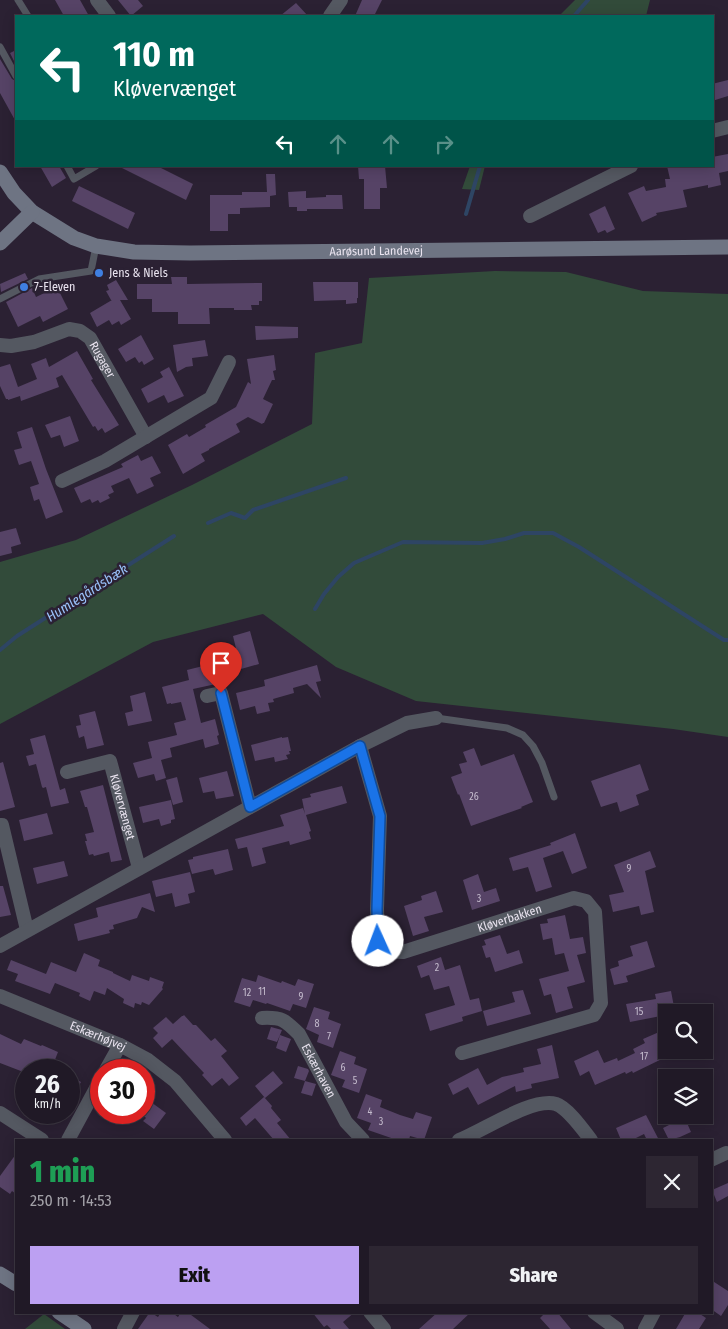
<!DOCTYPE html>
<meta charset="utf-8">
<style>
:root{--surface:#201926;--page:#2d2632;--text:#f1f3f6;--muted:#a2a0a7;--line:#3d3843;--accent:#bca0f2}
body{margin:0;font-family:"Fira Sans Condensed",sans-serif;background:var(--page);color:var(--text);height:100vh;display:flex;flex-direction:column;font-size:19px;white-space:nowrap}
*{box-sizing:border-box;margin:0}
p{font-size:16px;color:var(--muted)}
.icon{flex:none;width:28px;height:28px;fill:none;stroke:currentColor;stroke-width:2;stroke-linecap:round;stroke-linejoin:round}
.map{position:relative;flex:1;overflow:hidden}
.details{position:absolute;left:15px;top:1139px;width:698px;height:175px;display:flex;flex-direction:column;background:var(--surface);border-radius:0px;box-shadow:0 2px 12px #0003,0 0 0 1px var(--line)}
.details>*{flex:none}
.guide{position:absolute;left:15px;top:15px;width:699px;height:152px;border-radius:0px;box-shadow:0 2px 12px #0003,0 0 0 1px var(--line);background:#00695c;color:#fff;overflow:hidden}
.fabs{position:absolute;left:658px;top:1004px;display:grid;gap:10px}
.fabs a{display:grid;place-items:center;width:55px;height:55px;border-radius:0px;background:var(--surface);box-shadow:0 2px 12px #0003,0 0 0 1px var(--line);font-size:25px}
.speed{position:absolute;left:15px;top:1059px;display:flex;gap:10px;font-size:25px;font-weight:700;text-align:center}
.speed>*{display:grid;place-content:center;width:65px;height:65px;border-radius:50%;background:var(--surface);box-shadow:0 2px 12px #0003,0 0 0 1px var(--line);line-height:1}
.speed small{font-size:12px;font-weight:400}
.speed .limit{border:8px solid #d22;background:#fff;color:#111}
.pin{position:absolute;display:grid;place-items:center;width:42px;height:42px;color:#fff;margin:-51px -21px;border-radius:50% 50% 50% 0;rotate:-45deg;box-shadow:0 0 5px #0007}
.pin .icon{rotate:45deg}
.me{position:absolute;width:55px;margin:-28px;rotate:358deg;stroke-linejoin:round;filter:drop-shadow(0 0 4px #0008)}
.turn{display:flex;align-items:center;gap:18px;height:105px;padding:0 15px;font-size:22px}
.turn .icon{width:65px;height:65px;stroke-width:2.5}
.turn b{display:block;font-size:35px;line-height:42px}
.lanes{display:flex;align-items:center;height:48px;padding:0 15px;background:#0003;justify-content:center;gap:25px;direction:ltr}
.lanes .off{opacity:.35}
.round{display:grid;place-items:center;flex:none;width:52px;height:52px;border-radius:0px;background:var(--page)}
.headline{display:flex;align-items:center;justify-content:space-between;height:85px;padding:0 15px}
h1{font-size:30px;font-weight:800;line-height:38px;color:#1e9e55}
.cta{display:flex;gap:10px;margin-top:auto;padding:10px 15px}
.cta a{flex:1;height:58px;border-radius:0px;background:var(--accent);color:#111;font-size:20px;font-weight:800;line-height:58px;text-align:center}
.cta a+a{background:var(--page);color:var(--text)}
.map>svg:first-child{display:block}
.green{fill:#324b3a}
.lines{fill:none;stroke-linecap:round;stroke-linejoin:round}
.stream{stroke:#2e4564;stroke-width:4}
.building{fill:#564366}
.lane{stroke:#545861;stroke-width:7}
.street{stroke:#545861;stroke-width:14}
.secondary{stroke:#6e7483;stroke-width:15}
.route-casing{stroke:#114b97;stroke-width:12}
.route{stroke:#1a73e8;stroke-width:9}
.shop-dot{fill:#3f7fe0;stroke:#2b2133;stroke-width:2}
.labels{text-anchor:middle;dominant-baseline:central;stroke-width:5;stroke-linejoin:round;paint-order:stroke}
.number-label{font-size:10px;fill:#c4bbcd}
.street-label{font-size:12px;fill:#e9e3ef;stroke:#2b2133}
.poi-label{font-size:12px;fill:#e9e3ef;stroke:#2b2133;text-anchor:start}
.water-label{font-size:14px;font-style:italic;fill:#9ac2fa;stroke:#2b2133}
</style>
<div class="map">
<svg width="728" height="1329" viewBox="0 0 728 1329">
<rect width="100%" height="100%" fill="#2b2133"/>
<path class="green" d="M575 0H650L646 16H559Z
M470 166H485L479 190 462 189Z
M495 271 566 272 643 291 728 294V737L673 729 416 701 336 667 263 614 153 642 0 724V562L76 540 192 485 312 424 315 353 362 343 369 278Z
M44 1314 65 1329H25Z"/>
<g class="lines">
<path class="stream" d="M574 16 588 0
M466 214 480 166
M208 523 231 513 245 518 253 510 346 478
M315 609 324 594 338 577 354 563 403 542 482 543 505 539 524 533H553L579 547 713 633 724 640H728
M0 650 17 636 174 536"/>
</g>
<path class="building" d="M55 0H80L89 16H64Z
M118 0H138L143 6 131 16Z
M362 0H382L374 16H355Z
M296 3 308 16H280Z
M16 50V65L10 53Z
M0 59 12 79 16 81V122L0 93Z
M728 80V96L712 101V84Z
M728 154V171L719 173 721 185 708 188V185L683 190 687 207 656 213 657 215 642 222 628 193 644 186 646 191 666 187 665 179H670L667 166H712V157Z
M40 166H59L66 178 52 187Z
M118 166H157L193 184 186 200Z
M358 166H385L387 188H380V209H364V179H359Z
M266 174H275L276 195 270 196V207L240 208V214H228V231H210V195H242V192H267Z
M79 186 135 213 128 229 72 201Z
M306 191V198L326 197V195H342L343 209H307V211H297V207H289L288 192Z
M605 206 615 229 607 233 605 230 598 233 589 214Z
M25 273 28 279 1 292 0 284Z
M171 277H187V284L262 283V301H259V305H251L252 310H234V308H209L210 324H178V312H152V299H137V284H172Z
M116 280 128 300H120L131 319 121 325 119 321 112 325 109 320 97 327 90 313 112 300H111L106 291 109 290 107 285Z
M313 282H358V298H357V303L346 304V300L314 301Z
M57 287 68 309 43 322 40 316 18 327 6 302 32 288 36 297Z
M255 326 298 327V338L256 340Z
M141 335 154 359 144 365 142 361 139 363 135 357 126 362 118 349Z
M205 340 208 356 192 358 193 366 186 367 177 372 173 345Z
M77 351 93 379 91 380 119 425 105 433 102 428 98 431 95 426 93 427 62 375 56 378 59 387 21 401 20 396 8 400V399H6L0 386V367L10 364 18 387 37 379 31 364 46 358 49 367Z
M274 355 276 370 273 371 275 380H272L263 399 273 404 264 423H263L262 424 248 417 236 424 240 432 209 449V450L201 454 205 461 183 474 168 445 187 434 189 437 206 427 205 425 236 407 248 382 251 384 247 359Z
M169 367 184 396 168 403 164 395 148 403 141 389 163 377 160 372Z
M70 416 79 441 64 447 60 435 51 438 45 425Z
M32 427 46 469 63 512 46 519 39 499 34 501 30 487 39 484 31 461 19 465 14 450 22 448 17 432Z
M138 455 141 461 152 456 161 473 150 478 154 486 137 494 129 478 111 486 114 492 108 495 110 498 100 503 98 500 92 503 90 499 81 503 74 488 123 467 121 464Z
M16 528 21 544 11 547 12 553 0 556V532Z
M250 631 259 664 241 669 233 636Z
M211 664 216 684 193 689 201 723 215 719 219 735 217 736 219 744 205 748 203 739 170 748 172 757 161 760 166 778 156 781 154 774 138 778 133 763 152 758 148 742 177 735 174 723 186 720 181 702 171 704V703L167 704 162 687 189 680 187 670Z
M317 665 321 681 316 682 321 698 307 684 293 688 294 693 273 699 274 702 268 703 270 711 257 714 255 706 240 710 236 693 265 686 264 680Z
M145 692 152 721 128 726 125 713 133 711 130 696Z
M95 711 104 745 87 749 84 736 79 738 76 726 81 725 79 715Z
M45 735 60 790 65 788 69 803 51 807 46 787 43 788 42 787 36 764 29 766 26 756 34 754 30 739Z
M282 737V738L288 737 291 751H289L290 754 286 755 288 759 275 762 274 757 255 761 251 745Z
M474 748 481 766 514 754 533 802 521 807 522 808 471 826 459 794 458 795 451 777 462 773 459 764 467 762 463 752Z
M3 762 15 807 0 811V763Z
M640 764 649 790 636 795 639 805 620 812 617 802 601 807 591 781Z
M227 771 234 796 216 799 214 791 203 793 199 778Z
M177 777 183 802 173 805 166 780Z
M103 785 122 860 111 862 109 852 94 856 93 854 89 855 85 841H87L85 834 94 832 87 807H85L80 791Z
M342 786 347 803 306 815 311 831 309 832 311 839 290 845 289 841 262 848 266 863 252 867 247 847 238 849 235 839 284 826 280 815 303 808 305 814 302 799 311 797 310 794Z
M171 800 175 819 171 820V823L161 826 159 819 143 823 139 807Z
M47 813 53 834 24 841 19 820Z
M575 833 587 868 572 874 563 851 543 858 552 887 536 892 528 867 513 871 509 858 551 845 550 843Z
M228 849 233 870 215 875 213 869 192 874 188 860 193 859V857Z
M650 851 656 867 645 871 654 912 641 915 639 906 613 912 609 895 624 892 614 865Z
M64 861 68 876 37 884 33 868Z
M190 872 195 892 188 894 190 903 175 907 172 893 156 897 152 881Z
M478 874 484 892 496 888 500 901 472 910 463 880Z
M0 886H3L11 915 0 917Z
M436 891 443 912 424 917 429 931 413 936 404 906 422 900 421 896Z
M150 893 155 912 142 907 137 918 113 925 114 929 109 930 110 933 78 941 74 924 98 917 96 908Z
M565 915 570 939 583 937 586 953 577 955 585 982 567 987 573 1008 556 1013 551 994 544 996 539 979 569 971 564 953 555 955 552 938 543 940 540 924 548 923 547 919Z
M500 935 507 954 519 950 523 963 495 972 490 957 486 958 482 946 486 945 484 940Z
M647 941 655 967 626 976 628 982 614 985 610 969 619 966 618 961 633 956 630 946Z
M84 953 100 960 98 966 113 972V973L130 981 132 975 149 981 150 977 164 982 162 988 163 989 149 1005 142 1002 141 1005 135 1003 134 1008 123 1003 124 999 107 988 105 995 94 991 90 1001 79 996 80 993 55 983 50 994 15 981 18 974 7 970 11 960 46 974 51 962 76 972Z
M441 957 445 970 460 965 470 1000 479 998 482 1011 462 1017 463 1021 430 1031 425 1014 455 1005 449 986 434 990 429 975 421 978 417 966Z
M258 975 281 983 282 981 295 986 298 979 314 984 306 1008 293 1004 290 1011 267 1003 266 1004 253 1000 250 1007 234 1002 242 978 256 982Z
M523 990 531 1014 487 1026 483 1011 515 1002 512 992Z
M671 991 675 1012H666V1015L630 1022 626 1004 656 999 655 994Z
M314 1007 330 1012 328 1019 341 1024 333 1048 317 1042 319 1035 306 1029Z
M184 1015 193 1025H196L211 1041 215 1038 227 1051 221 1056 239 1078 229 1086 222 1078 212 1086 202 1075 204 1073 172 1039 162 1048 153 1038 158 1033 153 1028 166 1017 173 1024 182 1016H183Z
M271 1027 282 1030 277 1042 267 1039Z
M666 1029V1057L633 1073 632 1071 626 1074 625 1072 595 1085 589 1071 580 1076 574 1061 598 1050 604 1063 617 1058 618 1061 635 1053 633 1049 645 1043 643 1039Z
M0 1034 21 1044 24 1039 41 1046 42 1045 58 1052 51 1070H26V1073L0 1063Z
M280 1035 291 1039 286 1052 276 1048Z
M552 1045 559 1078 531 1084 532 1088 516 1092 515 1086 478 1105 468 1087 453 1095 448 1084 478 1068 487 1085 502 1077 524 1072 523 1068 541 1064 537 1049Z
M340 1051 356 1057 354 1064 367 1069 359 1093 342 1087 345 1080 331 1075Z
M298 1066 308 1069 309 1071 305 1081 316 1084 312 1096 301 1093 305 1081 294 1078Z
M273 1071 283 1083 265 1098 255 1086Z
M69 1075 81 1082 69 1105Z
M366 1094 382 1100 380 1107 400 1115 413 1119 416 1112 432 1117 424 1140 410 1136 409 1140H397L368 1130 371 1123 357 1118Z
M144 1097 166 1113 154 1129 143 1121 146 1118 144 1116Z
M264 1097 272 1106 271 1108 281 1120 277 1123 291 1140H274L255 1118 246 1126 240 1118Z
M646 1115 659 1140H647L644 1134 632 1140H621L616 1128Z
M670 1115H705L687 1123 691 1132 680 1137 669 1140 663 1128 673 1123Z
M16 1154V1194L12 1191 10 1194 0 1187V1176Z
M728 1183V1196L717 1202 712 1190Z
M711 1280 728 1291V1305L721 1316 711 1309Z
M150 1312 158 1317 161 1312H171L178 1317 181 1312H187L210 1329H138Z
M312 1312H355L343 1322 349 1329H331L327 1325 324 1327Z
M438 1312H471L453 1329H419Z
M546 1312H557L571 1329H550L540 1318Z
M686 1312H697L706 1318 699 1329H676Z"/>
<g class="lines">
<path class="lane" d="M18 0 28 16
M0 47 16 76
M67 166 74 179 96 166
M0 299 39 279 91 271 96 246
M436 718 507 728 523 735 533 746 542 763 554 797"/>
<g class="street">
<path d="M97 0 109 16"/>
<path d="M330 16 341 0"/>
<path d="M712 131 728 127"/>
<path d="M530 216 631 166"/>
<path id="s1" d="M0 345 11 346 34 342 69 329 80 331 90 338 146 437"/>
<path d="M62 481 105 461 211 398 229 362"/>
<path d="M207 696 221 693 250 807"/>
<path id="s2" d="M360 746 380 816 377 909 378 941C387 950 390 952 403 952L574 898 586 901 595 912 601 1003 594 1015 462 1053"/>
<path id="s3" d="M67 772 110 761 139 868"/>
<path d="M0 825H2L27 930"/>
<path d="M0 946 360 746 407 723 436 718"/>
<path id="s4" d="M0 996 120 1045 148 1060 175 1081 225 1140"/>
<path id="s5" d="M262 1018C282 1017 285 1020 299 1034L346 1122 363 1140"/>
<path d="M106 1070 120 1045"/>
<path d="M0 1113 42 1140"/>
<path d="M68 1140 101 1079"/>
<path d="M459 1140C483 1131 532 1097 556 1104 568 1108 584 1131 591 1140"/>
<path d="M711 1160 726 1153"/>
<path d="M370 1312 384 1329"/>
<path d="M594 1312 617 1329"/>
<path d="M124 1329 133 1312"/>
<path d="M645 1329 654 1312"/>
</g>
<g class="secondary">
<path id="s6" d="M0 172 14 193 32 212 74 238 96 246 134 252 190 253 728 247"/>
<path d="M0 243 32 212"/>
<path d="M0 1274 16 1284"/>
<path d="M59 1312 84 1329"/>
</g>
</g>
<g class="lines">
<g class="route-casing">
<path id="route" d="M221 693 250 807 360 746 380 816 377 909 378 941"/>
</g>
<use href="#route" class="route"/>
</g>
<g class="shop-dot">
<circle cx="99" cy="273" r="5"/>
<circle cx="24" cy="287" r="5"/>
</g>
<g class="labels">
<g class="number-label">
<text x="474" y="797">26</text>
<text x="629" y="869">9</text>
<text x="479" y="899">3</text>
<text x="437" y="968">2</text>
<text x="262" y="992">11</text>
<text x="247" y="993">12</text>
<text x="301" y="997">9</text>
<text x="639" y="1012">15</text>
<text x="317" y="1024">8</text>
<text x="329" y="1037">7</text>
<text x="644" y="1057">17</text>
<text x="343" y="1068">6</text>
<text x="355" y="1081">5</text>
<text x="370" y="1112">4</text>
<text x="381" y="1122">3</text>
</g>
<g class="street-label">
<text stroke="none"><textPath href="#s6" startOffset="405">Aarøsund Landevej</textPath></text>
<text stroke="none"><textPath href="#s1" startOffset="120">Rugager</textPath></text>
<text stroke="none"><textPath href="#s3" startOffset="92">Kløvervænget</textPath></text>
<text stroke="none"><textPath href="#s2" startOffset="338">Kløverbakken</textPath></text>
<text stroke="none"><textPath href="#s4" startOffset="106">Eskærhøjvej</textPath></text>
<text stroke="none"><textPath href="#s5" startOffset="84">Eskærhaven</textPath></text>
</g>
<g class="poi-label">
<text x="109" y="273">Jens &amp; Niels</text>
<text x="34" y="287">7-Eleven</text>
</g>
<g class="water-label">
<text transform="translate(87 593) rotate(-33)">Humlegårdsbæk</text>
</g>
</g>
</svg>
<div class="fabs">
<a><svg class="icon" aria-label="search" viewBox="0 0 24 24"><circle cx="10" cy="10" r="6"/><path d="M15 15l6 6"/></svg></a>
<a><svg class="icon" aria-label="layers" viewBox="0 0 24 24"><path d="M12 4l9 5-9 5-9-5zM3 14l9 5 9-5"/></svg></a>
</div>
<div class="speed"><div>26<small>km/h</small></div><div class="limit">30</div></div>
<div class="pin" style="left:221px;top:693px;background:#d93025"><svg class="icon" aria-label="arrive" viewBox="0 0 24 24"><path d="M6 21V4h12l-3 4 3 4H6"/></svg></div>
<svg class="me" style="left:378px;top:941px" viewBox="-20 -20 40 40"><circle r="19" fill="#fff"/><path d="M0-13L10 11 0 6-10 11z" fill="#1a73e8"/></svg>
<div class="guide">
<div class="turn"><svg class="icon" aria-label="left" viewBox="0 0 24 24"><path d="M17 20v-9H6M10 6l-5 5 5 5"/></svg><div><b>110 m</b>Kløvervænget</div></div>
<div class="lanes"><svg class="icon" aria-label="left" viewBox="0 0 24 24"><path d="M17 20v-9H6M10 6l-5 5 5 5"/></svg><svg class="icon off" aria-label="ahead" viewBox="0 0 24 24"><path d="M12 20V5M6 11l6-6 6 6"/></svg><svg class="icon off" aria-label="ahead" viewBox="0 0 24 24"><path d="M12 20V5M6 11l6-6 6 6"/></svg><svg class="icon off" aria-label="right" viewBox="0 0 24 24"><path d="M7 20v-9h11M14 6l5 5-5 5"/></svg></div>
</div>
<section class="details">
<div class="headline"><div><h1>1 min</h1><p>250 m · 14:53</p></div><a class="round"><svg class="icon" aria-label="close" viewBox="0 0 24 24"><path d="M6 6l12 12M18 6L6 18"/></svg></a></div>
<div class="cta"><a>Exit</a><a>Share</a></div>
</section>
</div>
